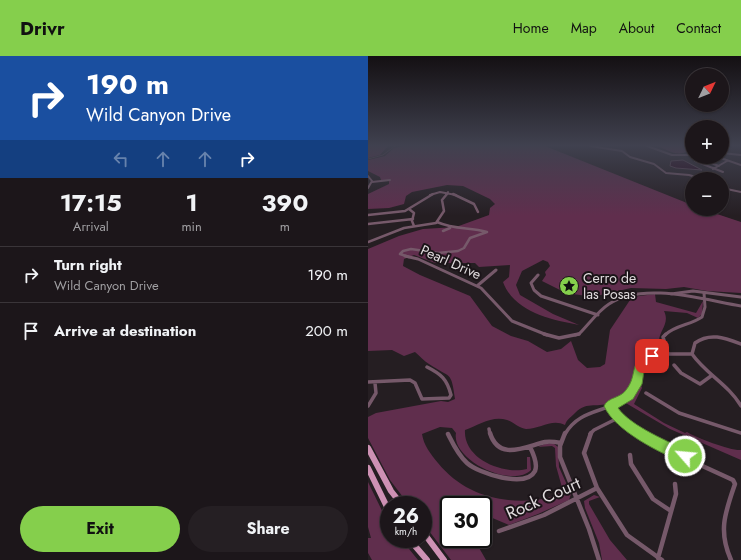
<!DOCTYPE html>
<meta charset="utf-8">
<style>
:root{--surface:#1c161a;--page:#251f23;--text:#f1f3f6;--muted:#a09fa2;--line:#3a3539;--accent:#85cf4c}
body{margin:0;font-family:Jost,sans-serif;background:var(--page);color:var(--text);height:100vh;display:flex;flex-direction:column;font-size:15px;white-space:nowrap}
*{box-sizing:border-box;margin:0}
p{font-size:13px;color:var(--muted)}
.icon{flex:none;width:22px;height:22px;fill:none;stroke:currentColor;stroke-width:2;stroke-linecap:round;stroke-linejoin:round}
.map{position:relative;flex:1;overflow:hidden}
.panel{display:flex;flex-direction:column;background:var(--surface);width:368px}
.panel>*{flex:none}
.top-card{background:#1a4fa0;color:#fff;overflow:hidden}
.needle{width:26px;rotate:47deg}
.buttons{position:absolute;left:317px;top:12px;display:grid;gap:8px}
.buttons a{display:grid;place-items:center;width:44px;height:44px;border-radius:50%;background:var(--surface);box-shadow:0 1px 3px #0004,0 0 0 1px var(--line);font-size:20px}
.speed{position:absolute;left:12px;top:440px;display:flex;gap:8px;font-size:20px;font-weight:700;text-align:center}
.speed>*{display:grid;place-content:center;width:52px;height:52px;border-radius:50%;background:var(--surface);box-shadow:0 1px 3px #0004,0 0 0 1px var(--line);line-height:1}
.speed small{font-size:10px;font-weight:400}
.speed .limit{border:2px solid #111;border-radius:6px;background:#fff;color:#111}
.pin{position:absolute;display:grid;place-items:center;width:34px;height:34px;color:#fff;margin:-17px;border-radius:8px;box-shadow:0 2px 6px #0006}
.me{position:absolute;width:44px;margin:-22px;rotate:297deg;stroke-linejoin:round;filter:drop-shadow(0 0 3px #0008)}
.turn{display:flex;align-items:center;gap:14px;height:84px;padding:0 20px;font-size:18px}
.turn .icon{width:52px;height:52px;stroke-width:2.5}
.turn b{display:block;font-size:28px;line-height:34px}
.lanes{display:flex;align-items:center;height:38px;padding:0 20px;background:#0003;justify-content:center;gap:20px;direction:ltr}
.lanes .off{opacity:.35}
.eta{display:flex;justify-content:space-evenly;align-items:center;height:68px;text-align:center}
.eta b{font-size:24px;font-weight:700;line-height:28px}
.action{display:flex;gap:8px;margin-top:auto;padding:8px 20px}
.action a{flex:1;height:46px;border-radius:24px;background:var(--accent);color:#111;font-size:16px;font-weight:700;line-height:46px;text-align:center}
.action a+a{background:var(--page);color:var(--text)}
ul{padding:0;list-style:none}
li{display:flex;align-items:center;gap:12px;height:56px;padding:0 20px;border-top:1px solid var(--line)}
li div{flex:1}
li b{display:block;font-size:15px}
li em{font-style:normal}
header{display:flex;align-items:center;gap:24px;box-sizing:border-box;height:56px;padding:0 20px;background:var(--accent);color:#111}
header strong{font-size:19px}
nav{display:flex;gap:22px;margin-inline-start:auto;font-size:14px}
main{display:flex;flex:1;min-height:0}
.map>svg:first-child{display:block}
.green{fill:#602e4d}
.water{fill:#230017;stroke:#5c4253}
.lines{fill:none;stroke-linecap:round;stroke-linejoin:round}
.stream{stroke:#5c4253;stroke-width:1}
.minor-far4{stroke:#76596a;stroke-width:2}
.minor-far3{stroke:#76596a;stroke-width:2.5}
.minor-far2{stroke:#76596a;stroke-width:3}
.minor-far1{stroke:#76596a;stroke-width:3.5}
.minor{stroke:#76596a;stroke-width:4.5}
.major{stroke:#ce91b4;stroke-width:6}
.route{fill:#85cf4c;stroke:#568731}
.labels{text-anchor:middle;dominant-baseline:central;stroke-width:4;stroke-linejoin:round;paint-order:stroke}
.street-label{font-size:14px;fill:#e1dcde;stroke:#1b1418}
.poi-label{font-size:14px;fill:#e1dcde;stroke:#1b1418;text-anchor:start}
.near-street-label{font-size:17px;fill:#e1dcde;stroke:#1b1418}
</style>
<header>
<strong>Drivr</strong>
<nav><a>Home</a><a>Map</a><a>About</a><a>Contact</a></nav>
</header>
<main>
<section class="panel">
<div class="top-card">
<div class="turn"><svg class="icon" aria-label="right" viewBox="0 0 24 24"><path d="M7 20v-9h11M14 6l5 5-5 5"/></svg><div><b>190 m</b>Wild Canyon Drive</div></div>
<div class="lanes"><svg class="icon off" aria-label="left" viewBox="0 0 24 24"><path d="M17 20v-9H6M10 6l-5 5 5 5"/></svg><svg class="icon off" aria-label="ahead" viewBox="0 0 24 24"><path d="M12 20V5M6 11l6-6 6 6"/></svg><svg class="icon off" aria-label="ahead" viewBox="0 0 24 24"><path d="M12 20V5M6 11l6-6 6 6"/></svg><svg class="icon" aria-label="right" viewBox="0 0 24 24"><path d="M7 20v-9h11M14 6l5 5-5 5"/></svg></div>
</div>
<div class="eta">
<div><b>17:15</b><p>Arrival</p></div>
<div><b>1</b><p>min</p></div>
<div><b>390</b><p>m</p></div>
</div>
<ul>
<li><svg class="icon" aria-label="right" viewBox="0 0 24 24"><path d="M7 20v-9h11M14 6l5 5-5 5"/></svg><div><b>Turn right</b><p>Wild Canyon Drive</p></div><em>190 m</em></li>
<li><svg class="icon" aria-label="arrive" viewBox="0 0 24 24"><path d="M6 21V4h12l-3 4 3 4H6"/></svg><div><b>Arrive at destination</b></div><em>200 m</em></li>
</ul>
<div class="action"><a>Exit</a><a>Share</a></div>
</section>
<div class="map">
<svg width="373" height="504" viewBox="0 0 373 504">
<rect width="100%" height="100%" fill="#251e22"/>
<path class="green" d="M0 90H20L12 99 0 102Z
M35 90H177L324 149V153H334L373 166V237L339 235 316 231 298 233 263 232 228 240H219L198 237 174 225 178 219 177 216 182 210 180 206 175 204 154 215 148 229 152 239 185 258 211 269C183 264 146 256 135 226L141 221 142 209 111 211 107 207H67L46 199 36 203 35 210 52 219 102 240 124 270 143 280 160 285 179 296 193 293 203 285 210 304 219 312 232 311 237 308 242 274 264 241 287 238 288 246 328 257 335 245 334 258 330 262 319 257 296 255C302 267 292 274 291 284 291 288 292 293 292 297L275 302C260 319 272 332 244 346 230 353 220 344 207 357 202 362 199 363 197 369 184 362 172 373 158 373 152 373 145 366 139 364 125 359 110 369 97 374 95 403 135 419 159 413V401H162L163 414C144 433 83 404 88 377L84 372 72 371 54 378C56 390 62 397 70 407 96 439 135 449 175 443 182 442 189 438 195 435L188 410 187 392 184 390 170 391 177 388 185 387 190 391 191 411 203 438 201 444 170 458 141 469 115 458V449H101L90 442 87 446 89 449H81V483H106L118 504H83L55 467V449H41L22 424 0 382V361L8 357 73 345 80 346 87 343C83 314 83 323 61 308 56 305 52 300 47 296L36 300 24 294 0 295V193L31 180 55 173 88 171 121 159 122 152 127 148 122 143 95 130 79 129 44 136 38 140 36 148 21 152 0 153V138L21 128V124H13L12 121 0 115V104L17 100 26 92Z
M289 90H318L322 93C310 103 301 94 289 90Z
M272 325 274 332 266 348 296 367 317 377 319 376C329 382 363 395 373 394V404L302 373 256 346 266 337Z
M0 426 21 469V483H33L50 504H4L0 497V482H3L0 471Z
M226 439 232 441 221 445V448L242 484 259 504H234L231 487 217 452 216 445Z"/>
<path class="water" d="M315 104 334 114 308 112 302 110 303 105Z"/>
<g class="lines">
<path class="stream" d="M0 103 15 99 27 90"/>
<path class="minor-far4" d="M222 90 254 95 262 101 286 108 298 117 321 119 335 123
M279 90 304 99H324
M354 93 358 90
M354 97 373 99
M350 101 373 109
M327 105 355 116
M337 105 351 110
M345 113 359 105
M0 120 4 125 0 132
M4 126 22 124
M354 132 373 136
M62 139 72 136 88 139
M78 139 80 136"/>
<path class="minor-far3" d="M85 138 106 148 110 156
M41 153 46 157 44 165 46 170
M0 159 37 155 65 138
M0 168 45 163
M75 175 82 172
M0 186 36 172 68 167 76 155 74 144 79 138
M41 201 32 198 35 195 43 193 70 197 90 195 96 192 102 182 119 176C101 171 87 174 69 166"/>
<path class="minor-far2" d="M37 200 50 203 113 232 144 265 179 279
M170 219 163 227 166 234 173 240 230 259
M109 230 128 214
M303 238 325 235 373 241
M207 279 211 278C220 269 230 255 241 248 275 225 336 244 373 250
M297 279C307 269 323 269 334 261L337 251 336 237"/>
<path class="minor-far1" d="M176 278 191 282 211 278
M298 278 295 281 300 298
M373 288C357 282 342 276 327 287L324 298C338 318 361 329 373 350
M306 309 313 317 332 328 343 320
M0 326 42 324 47 327 54 343 81 342 83 339C79 323 73 318 59 311
M278 337 311 357 373 377
M0 350 8 337 7 327
M242 350 250 360 275 378
M121 373 122 378
M197 378C213 351 240 358 261 339 272 329 266 313 276 303L296 298H324
M222 378 226 374 250 362"/>
<path class="minor" d="M122 377C131 406 158 390 177 386 182 385 188 386 193 387
M197 377 192 390V401L221 473 231 504
M223 377 216 397 229 432 259 479 294 504
M273 377 317 402 365 424 367 428C357 457 350 475 363 504
M80 378C85 388 90 399 99 407 110 417 158 433 167 415 170 408 165 397 162 391
M262 399 263 408 285 443 303 455
M131 475 176 459 229 432
M290 502 308 438 307 428"/>
<path class="major" d="M0 392 23 435 34 449
M0 412 21 455
M55 476 76 504
M41 483 59 504"/>
</g>
<linearGradient id="sky" x2="0" y2="1"><stop stop-color="#141013"/><stop offset="0.56" stop-color="#40414f"/><stop offset="1" stop-color="#40414f" stop-opacity="0"/></linearGradient>
<rect width="373" height="160" fill="url(#sky)"/>
<path class="route" d="M284 296 289 300 277 309 274 328 265 343 250 352C264 371 300 385 322 396L324 400 322 405 317 407C292 397 247 375 236 350 240 341 253 342 258 334 271 318 259 304 284 296Z"/>
<defs>
<g id="sight-disc" transform="scale(1)"><circle r="9.5" fill="#85cf4c" stroke="#1b1418"/><path d="M0-6L1.8-2.2L6-1.7L2.9 1.2L3.7 5.4L0 3.3L-3.7 5.4L-2.9 1.2L-6-1.7L-1.8-2.2Z" fill="#111"/></g>
</defs>
<g fill-rule="evenodd">
<use href="#sight-disc" x="201" y="230"/>
</g>
<g class="labels">
<g class="street-label">
<text transform="translate(83 206) rotate(24)">Pearl Drive</text>
</g>
<g class="poi-label">
<text x="215" y="222">Cerro de<tspan x="215" dy="16">las Posas</tspan></text>
</g>
<g class="near-street-label">
<text transform="translate(175 442) rotate(-24)">Rock Court</text>
</g>
</g>
</svg>
<div class="buttons">
<a><svg class="needle" viewBox="-14 -14 28 28"><path d="M0-13l5 13h-10z" fill="#e53935"/><path d="M0 13l5-13h-10z" fill="#a09fa2"/></svg></a>
<a>+</a>
<a>−</a>
</div>
<div class="speed"><div>26<small>km/h</small></div><div class="limit">30</div></div>
<div class="pin" style="left:284px;top:300px;background:#d93025"><svg class="icon" aria-label="arrive" viewBox="0 0 24 24"><path d="M6 21V4h12l-3 4 3 4H6"/></svg></div>
<svg class="me" style="left:317px;top:400px" viewBox="-20 -20 40 40"><circle r="17" fill="#85cf4c" stroke="#fff" stroke-width="3"/><path d="M0-11L8 9 0 5-8 9z" fill="#fff"/></svg>
</div>
</main>
